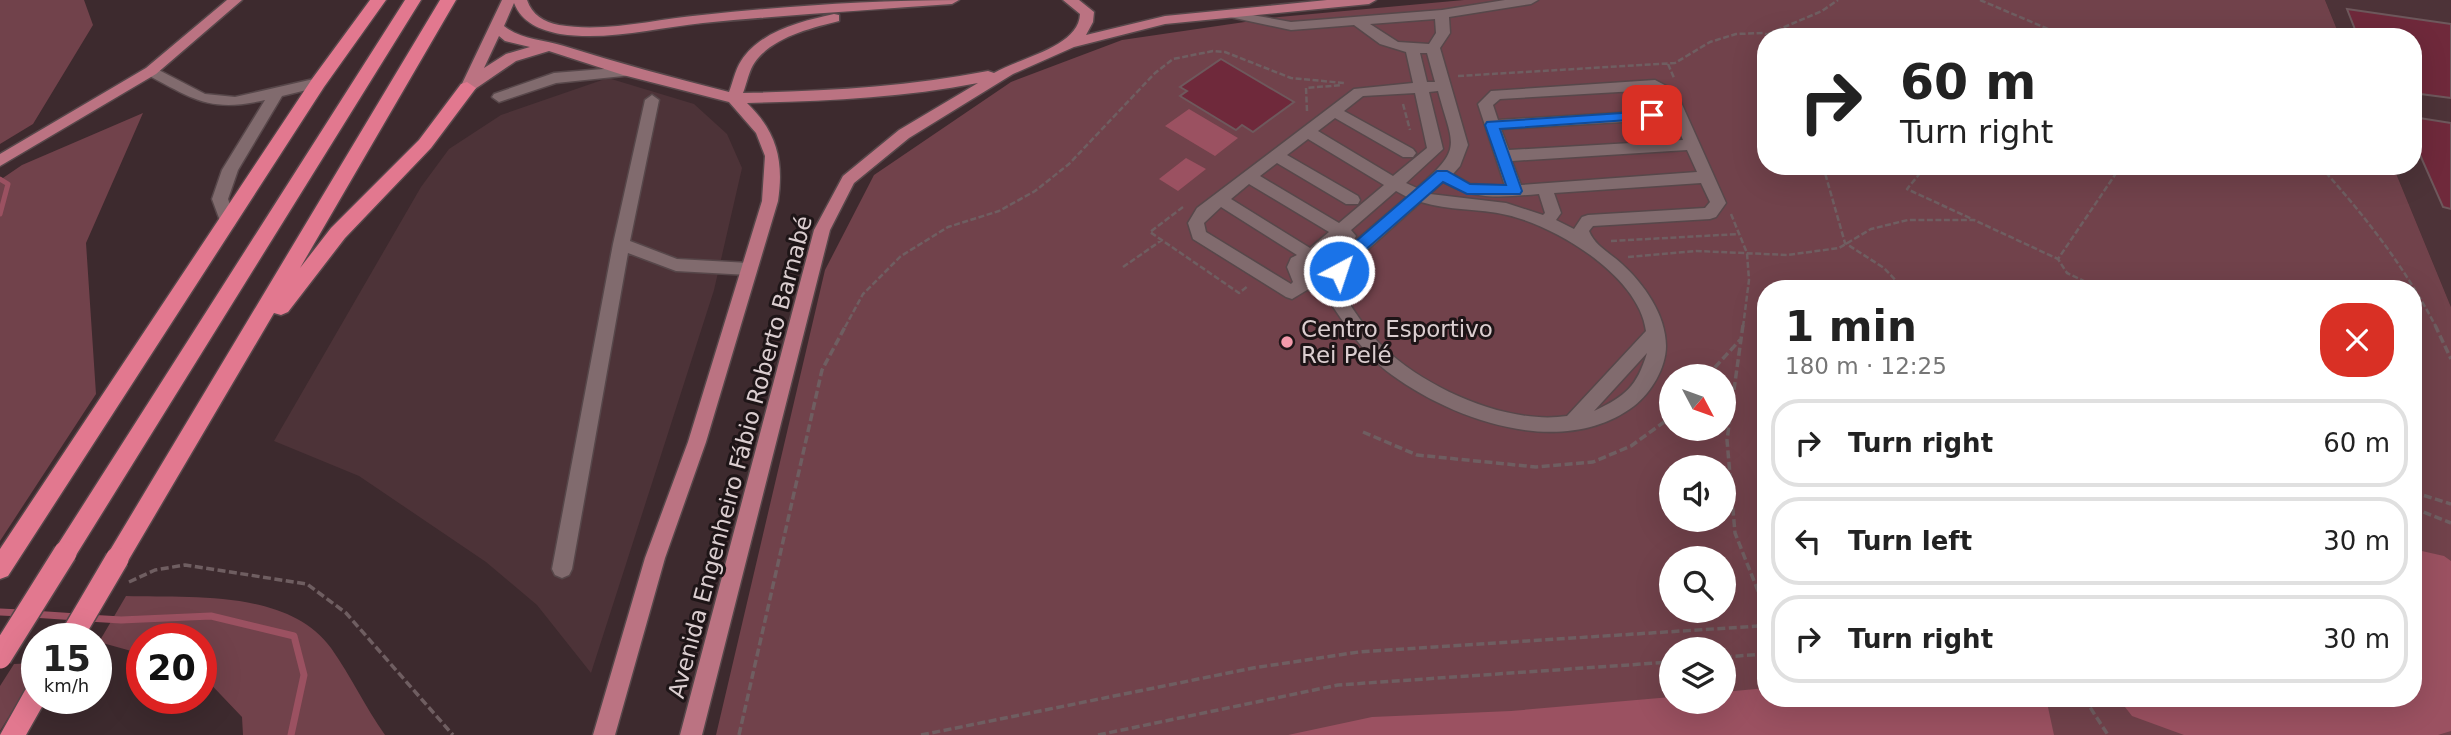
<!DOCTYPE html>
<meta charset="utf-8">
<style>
:root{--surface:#fff;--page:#f2f2f2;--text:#222;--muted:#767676;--line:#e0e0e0}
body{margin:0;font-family:"DejaVu Sans",sans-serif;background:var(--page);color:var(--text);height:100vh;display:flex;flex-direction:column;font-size:26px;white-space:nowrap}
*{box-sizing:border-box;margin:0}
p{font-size:23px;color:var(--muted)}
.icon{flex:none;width:38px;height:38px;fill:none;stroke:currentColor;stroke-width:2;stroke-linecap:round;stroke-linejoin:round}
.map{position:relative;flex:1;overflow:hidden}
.sheet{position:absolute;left:1757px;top:280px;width:665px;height:427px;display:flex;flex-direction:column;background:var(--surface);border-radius:28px;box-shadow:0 7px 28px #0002}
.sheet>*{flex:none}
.guide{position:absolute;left:1757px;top:28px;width:665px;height:147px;border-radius:28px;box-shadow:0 7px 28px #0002;background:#fff;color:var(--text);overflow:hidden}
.needle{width:46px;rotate:131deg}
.controls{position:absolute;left:1659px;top:364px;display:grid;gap:14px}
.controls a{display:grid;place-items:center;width:77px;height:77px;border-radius:50%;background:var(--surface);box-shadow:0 7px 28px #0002;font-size:35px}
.speed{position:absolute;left:21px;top:623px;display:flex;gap:14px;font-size:35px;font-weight:700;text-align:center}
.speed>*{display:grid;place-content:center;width:91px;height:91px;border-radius:50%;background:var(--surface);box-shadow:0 7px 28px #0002;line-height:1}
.speed small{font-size:18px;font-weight:400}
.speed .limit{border:10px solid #d22;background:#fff;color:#111}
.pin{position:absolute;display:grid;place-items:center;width:60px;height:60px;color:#fff;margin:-30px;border-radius:14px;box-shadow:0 4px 10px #0006}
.me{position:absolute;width:77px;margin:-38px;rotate:40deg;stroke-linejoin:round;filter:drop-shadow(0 0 5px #0008)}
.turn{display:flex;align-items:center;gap:24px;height:147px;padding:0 28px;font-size:32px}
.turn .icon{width:91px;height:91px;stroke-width:2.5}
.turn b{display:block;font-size:49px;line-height:60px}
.round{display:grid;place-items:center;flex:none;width:74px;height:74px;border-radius:28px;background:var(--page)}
.overview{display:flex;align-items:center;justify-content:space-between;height:119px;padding:0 28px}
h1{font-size:42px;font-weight:600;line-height:52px}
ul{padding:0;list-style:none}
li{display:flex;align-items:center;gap:21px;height:88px;margin:0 14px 10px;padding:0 14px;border:4px solid var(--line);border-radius:28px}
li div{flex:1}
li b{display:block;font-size:26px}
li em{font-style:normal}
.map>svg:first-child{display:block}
.built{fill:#4d3338}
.green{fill:#71424b;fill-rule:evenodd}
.water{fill:#9b5161}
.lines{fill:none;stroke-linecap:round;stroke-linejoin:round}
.stream-far1{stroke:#9b5161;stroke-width:5}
.stream{stroke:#9b5161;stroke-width:7}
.building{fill:#6f293b;stroke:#6e585c;stroke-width:2}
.minor-casing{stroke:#57474a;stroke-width:3}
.major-casing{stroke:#57474a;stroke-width:3}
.highway-casing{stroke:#57474a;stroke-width:3}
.path-far1{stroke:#6f5e61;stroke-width:2.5;stroke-dasharray:6 2.5;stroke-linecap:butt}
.path{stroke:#6f5e61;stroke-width:3.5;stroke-dasharray:8 3.5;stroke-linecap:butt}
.minor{fill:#816b6e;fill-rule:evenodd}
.major{fill:#bb7382;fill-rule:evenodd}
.highway{fill:#e2788f;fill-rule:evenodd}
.highway-bridge-casing{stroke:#57474a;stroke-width:26;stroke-linecap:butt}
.highway-bridge{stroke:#e2788f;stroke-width:23}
.route{fill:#1a73e8;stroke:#114b97;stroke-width:2}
.poi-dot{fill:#f39aab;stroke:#1e1517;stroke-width:2.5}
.labels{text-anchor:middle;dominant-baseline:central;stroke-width:6;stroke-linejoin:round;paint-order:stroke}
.poi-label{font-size:23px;fill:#dbced0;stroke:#1e1517;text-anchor:start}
.street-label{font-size:23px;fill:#dbced0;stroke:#1e1517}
</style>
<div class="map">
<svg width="2451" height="735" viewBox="0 0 2451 735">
<rect width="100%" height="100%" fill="#3d2a2e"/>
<path class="built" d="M2325 0H2451V307L2393 166H2413V37H2340Z
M608 78 694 104 727 134 742 168 714 290 591 673 537 605 486 562 359 476 274 441 421 187 449 149 501 115Z"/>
<path class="green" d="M0 0H84L93 25 33 124 0 144Z
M1464 0H2325L2340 37H1766V166H2393L2451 307V735H716L825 270 874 175 1011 82 1122 40 1279 17ZM1766 289H2413V698H1766ZM1671 376H1724V429H1671ZM1671 467H1724V520H1671ZM1671 558H1724V611H1671ZM1671 649H1724V702H1671Z
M143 113 86 243 96 394 0 541V180L22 165Z
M126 596C190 598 288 589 331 648 351 676 365 707 385 735H243L242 717 201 674V639H142V654L99 642Z
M37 663V671L0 731V686L14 664Z"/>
<path class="water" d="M1189 109 1238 138 1215 156 1165 126Z
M1186 158 1206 169 1178 191 1159 179Z
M2413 549 2444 556 2451 561V731L2438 735H2184L2132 716 2118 698H2413Z
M1766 688V698H2046L2054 735H1288L1372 717 1511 711 1671 697V702H1724V692Z"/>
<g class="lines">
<path class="stream-far1" d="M0 179 8 184 0 214"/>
<path class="stream" d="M0 612 21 613
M32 614 77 617
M88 618 121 620 211 616 294 636 304 675 291 735"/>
</g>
<path class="building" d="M2347 9 2451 24V98L2413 93V37H2358Z
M1221 59 1294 102 1253 132 1242 125 1236 130 1180 96 1187 91 1180 87Z
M2413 117 2451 123V209L2443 207 2413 139Z"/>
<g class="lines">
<g class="minor-casing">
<path id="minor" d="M1505 0H1538L1531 4 1449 17 1450 33 1440 48 1468 145 1460 166 1453 174 1470 184 1505 186 1478 104 1491 91 1655 80 1676 91 1726 203 1716 217 1710 219 1593 226 1589 231C1595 246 1610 253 1622 264 1644 284 1666 315 1666 346 1666 368 1651 393 1634 406 1564 459 1455 421 1392 375 1361 353 1342 319 1321 289L1307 290 1292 299 1286 297 1193 239 1188 223 1197 208 1354 89 1413 83 1406 52 1380 44 1354 25 1291 30 1230 17V11L1291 22 1442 10ZM1435 19 1436 33 1429 44 1398 42 1370 24ZM1420 53H1427L1435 82H1427ZM1653 90 1663 94 1670 110 1498 120 1493 105 1500 99ZM1438 91C1453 147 1464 147 1417 188L1406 183 1443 149 1429 92ZM1415 93 1427 148 1393 176 1318 131 1335 118 1403 157H1413L1416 153 1413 149 1344 111 1363 96ZM1674 119 1683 140 1509 150 1501 129ZM1308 139 1384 185 1339 223 1260 176 1277 163 1346 204H1358L1360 200 1358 196 1287 155ZM1687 150 1697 172 1521 185 1512 161ZM1443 182C1476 201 1503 197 1539 194L1545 213 1543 215 1506 203 1430 194ZM1701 183 1710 202 1705 208 1588 215 1582 217 1574 229 1556 220 1561 213 1554 193ZM1249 184 1329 232 1310 248 1231 199ZM1396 191 1407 197 1339 255 1328 251 1341 239 1354 240 1356 236 1351 230ZM1421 202C1449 211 1478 208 1507 215 1556 226 1639 276 1646 331L1567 416C1508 425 1428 389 1385 349 1366 331 1352 307 1337 285L1346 275 1347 268ZM1221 207 1297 255 1291 258 1287 267 1293 282 1291 284 1206 232 1204 223ZM1316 260 1329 264 1331 270 1328 275 1314 278 1306 274 1304 266ZM1647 353C1637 386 1626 396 1594 411Z
M151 66 205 94 235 97 318 78 325 83 323 86 282 96 238 170 228 199 236 222 234 226H222L212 199 222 170 265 100C210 113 193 99 146 74L144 71Z
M628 67 633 69 635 72 633 75 556 83 499 102 492 97 494 94 554 73Z
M652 95 659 100 630 241 677 259 749 263 757 269 749 275 676 271 628 253 572 569 569 575 562 578 555 575 552 569 613 244 645 100Z"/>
</g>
<g class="major-casing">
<path id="major" d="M227 0H242L156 74 0 166V154L146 68Z
M502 0H527C532 15 544 22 559 25 606 33 655 19 702 15 788 6 873 0 959 0L952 4C869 10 786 15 703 23 656 28 608 41 560 34 540 30 522 23 514 3L504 26C521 40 543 39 564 46 619 63 673 78 729 92 733 82 735 70 741 61 760 31 802 21 834 14L839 15V21C811 28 773 37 755 62 749 70 747 83 743 93 826 91 906 87 988 71L994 73C1019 58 1079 47 1080 14L1063 0H1079L1094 12 1093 22 1086 35 1165 16 1327 0H1376L1369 4 1165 24 1074 47 1013 74 909 138 854 183 830 230 702 735H680L814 230 843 176 899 130 978 83C902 98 825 101 747 103 777 132 784 161 778 201L706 442 665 558 615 735H593L645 558 688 442 762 201 765 156 756 133 729 102 623 75 549 51 516 61 472 91H462L460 88ZM499 36 505 41 530 47 506 54 484 68Z"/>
</g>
<g class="highway-casing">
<path id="highway" d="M370 0H386L324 87 8 576 0 579V549L312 79Z
M405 0H421L73 560 65 563 57 560 53 553 57 546Z
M440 0H456L300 268 331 228 419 140 461 84 467 82 476 88 431 148 345 238 288 312 281 315 274 313 125 566 117 569 109 566 105 559 109 552Z
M37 681V698H47L26 735H0L28 685Z"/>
</g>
<path class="path-far1" d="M1980 0 2067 37
M1768 34 1822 11 1838 0
M1668 64 1674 78
M1458 76 1675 63 1710 42 1736 34 1763 33 1776 37
M1403 104 1410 130
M1307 111 1306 88 1342 85
M1823 166 1845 243 1884 268 1904 289
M1926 166 1907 189 1972 219
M2320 166C2365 216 2405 267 2436 327
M1183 207 1150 232 1239 293 1248 286
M1731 214 1747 253 1749 280 1743 327
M1611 241 1739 234
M1628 257 1696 251 1787 255 1839 248 1871 229 1908 220H1974L2058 259
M1123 267 1162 240
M2101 289 2067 273 2058 259 2121 166
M845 327 863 294 901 256 948 227 999 211 1035 191 1069 164 1155 73 1173 59 1213 51 1225 52 1291 78 1344 83"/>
<path class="path" d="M1743 325 1727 440 1735 533 1762 601 1766 603
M2435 325 2451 359
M1707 376 1740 340
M1363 432 1417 455 1536 467 1593 462 1631 446 1671 417
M2413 492 2451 504
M2413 508 2451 523
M129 582 155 570 185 565 307 584 346 613 453 735
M1724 657 1766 654
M2084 698 2108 735
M739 735 822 370 846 325
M921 735 1253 668 1359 652 1758 626 1762 601
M1098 735 1338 685 1671 662"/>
<use href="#minor" class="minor"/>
<use href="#major" class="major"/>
<use href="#highway" class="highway"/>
<g class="highway-bridge-casing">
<path id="highway-bridge" d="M70 639 117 559
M0 657 65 553"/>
</g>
<use href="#highway-bridge" class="highway-bridge"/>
</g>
<path class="route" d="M1652 111 1659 115 1657 118 1500 129 1522 191 1520 194H1467L1443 182 1346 267 1345 274H1334L1331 265 1333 261 1437 171H1447L1470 184 1506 185 1485 125 1487 122Z"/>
<circle class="poi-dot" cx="1287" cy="342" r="7"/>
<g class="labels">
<g class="poi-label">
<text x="1301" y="329">Centro Esportivo<tspan x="1301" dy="26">Rei Pelé</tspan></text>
</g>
<g class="street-label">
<text transform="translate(740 457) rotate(-75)">Avenida Engenheiro Fábio Roberto Barnabé</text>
</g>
</g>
</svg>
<div class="controls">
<a><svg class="needle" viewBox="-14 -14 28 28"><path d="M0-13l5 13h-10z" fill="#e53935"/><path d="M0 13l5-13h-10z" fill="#767676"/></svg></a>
<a><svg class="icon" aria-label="sound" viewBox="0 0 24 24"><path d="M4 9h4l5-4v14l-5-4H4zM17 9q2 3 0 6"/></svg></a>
<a><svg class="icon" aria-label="search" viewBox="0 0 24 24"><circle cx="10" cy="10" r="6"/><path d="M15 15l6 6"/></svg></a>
<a><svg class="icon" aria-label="layers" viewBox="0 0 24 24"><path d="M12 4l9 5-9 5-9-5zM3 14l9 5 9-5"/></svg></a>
</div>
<div class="speed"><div>15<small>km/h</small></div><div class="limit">20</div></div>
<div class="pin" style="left:1652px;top:115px;background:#d93025"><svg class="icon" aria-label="arrive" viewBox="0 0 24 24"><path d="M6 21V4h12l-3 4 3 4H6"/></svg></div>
<svg class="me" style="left:1339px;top:271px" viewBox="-20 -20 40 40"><circle r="17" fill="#1a73e8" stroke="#fff" stroke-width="3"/><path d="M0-11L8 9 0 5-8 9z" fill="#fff"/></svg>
<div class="guide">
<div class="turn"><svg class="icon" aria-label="right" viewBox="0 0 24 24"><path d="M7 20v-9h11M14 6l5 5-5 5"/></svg><div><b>60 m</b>Turn right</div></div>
</div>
<section class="sheet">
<div class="overview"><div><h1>1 min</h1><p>180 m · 12:25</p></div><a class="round" style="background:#d93025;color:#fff"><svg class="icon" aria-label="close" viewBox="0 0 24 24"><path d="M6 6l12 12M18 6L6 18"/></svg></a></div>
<ul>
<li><svg class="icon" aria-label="right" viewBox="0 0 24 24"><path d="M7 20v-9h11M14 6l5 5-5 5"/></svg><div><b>Turn right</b></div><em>60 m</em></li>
<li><svg class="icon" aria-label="left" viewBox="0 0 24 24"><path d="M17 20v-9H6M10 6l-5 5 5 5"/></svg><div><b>Turn left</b></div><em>30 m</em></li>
<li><svg class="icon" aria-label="right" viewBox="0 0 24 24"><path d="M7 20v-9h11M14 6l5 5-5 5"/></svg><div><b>Turn right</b></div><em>30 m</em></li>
</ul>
</section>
</div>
